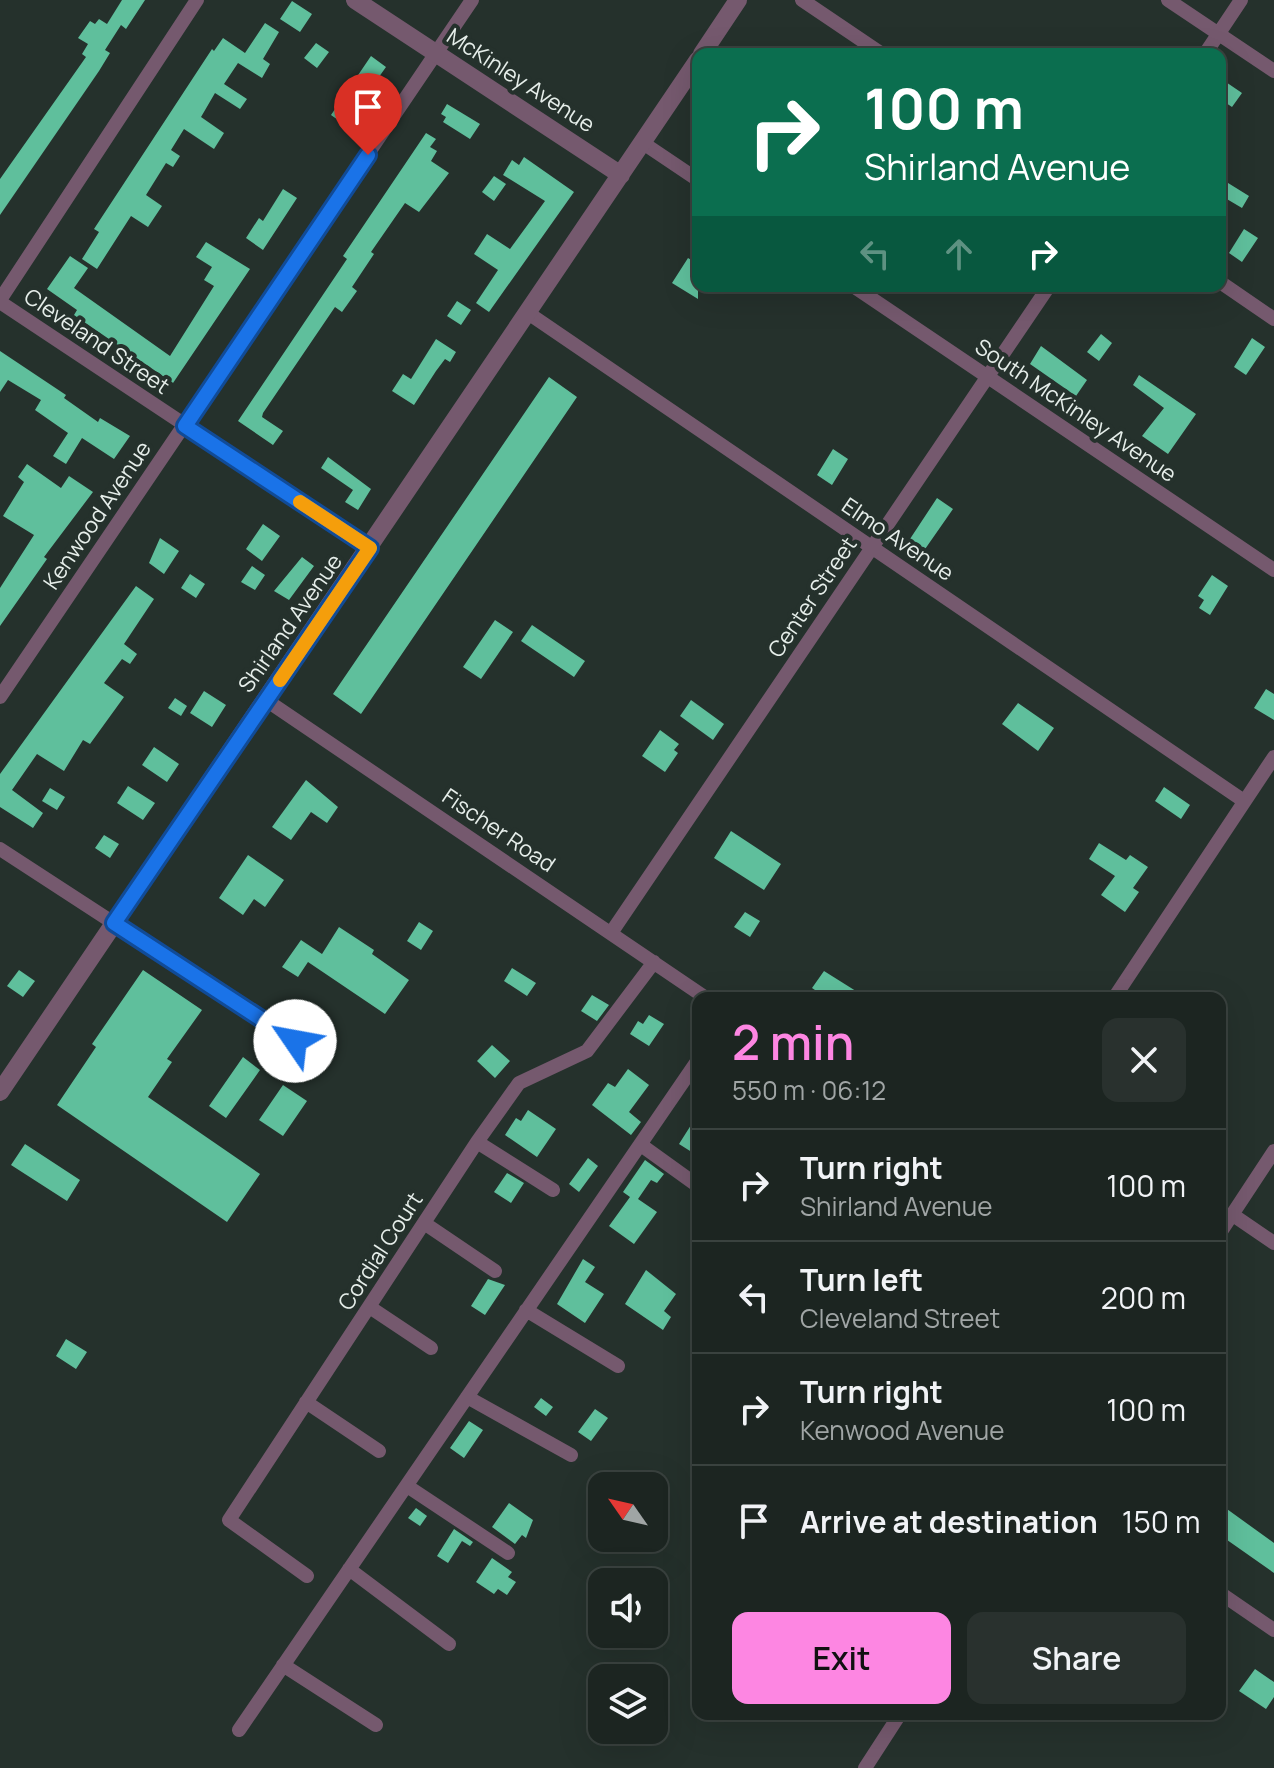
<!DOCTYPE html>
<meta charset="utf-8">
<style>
:root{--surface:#1c2521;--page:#29312e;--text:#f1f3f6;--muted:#a0a5a5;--line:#3a423f;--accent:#fd86e2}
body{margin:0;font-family:Manrope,sans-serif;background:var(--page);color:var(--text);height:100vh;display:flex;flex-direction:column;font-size:30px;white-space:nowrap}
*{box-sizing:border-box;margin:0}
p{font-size:26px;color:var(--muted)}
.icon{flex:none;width:44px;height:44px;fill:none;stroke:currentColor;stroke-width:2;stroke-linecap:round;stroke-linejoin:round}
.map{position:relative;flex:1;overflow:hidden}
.side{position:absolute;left:692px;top:992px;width:534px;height:728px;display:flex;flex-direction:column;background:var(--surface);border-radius:16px;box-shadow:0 8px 32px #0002,0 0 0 2px var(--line)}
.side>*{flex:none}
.guide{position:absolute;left:692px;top:48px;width:534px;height:244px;border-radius:16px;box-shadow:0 8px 32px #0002,0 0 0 2px var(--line);background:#0b6e4f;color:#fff;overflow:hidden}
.needle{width:52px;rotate:304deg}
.tools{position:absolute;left:588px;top:1472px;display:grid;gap:16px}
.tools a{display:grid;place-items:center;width:80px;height:80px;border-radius:16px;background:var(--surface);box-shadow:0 8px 32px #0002,0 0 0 2px var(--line);font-size:40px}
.pin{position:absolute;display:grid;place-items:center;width:68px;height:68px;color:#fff;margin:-82px -34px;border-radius:50% 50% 50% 0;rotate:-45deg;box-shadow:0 0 8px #0007}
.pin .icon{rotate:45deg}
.me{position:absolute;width:88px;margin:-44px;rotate:303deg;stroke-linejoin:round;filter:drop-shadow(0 0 6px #0008)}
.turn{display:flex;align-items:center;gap:28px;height:168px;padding:0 40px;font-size:36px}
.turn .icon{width:104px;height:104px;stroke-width:2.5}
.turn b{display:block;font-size:56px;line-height:68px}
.lanes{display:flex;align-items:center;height:76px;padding:0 40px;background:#0003;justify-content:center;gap:40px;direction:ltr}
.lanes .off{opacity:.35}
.round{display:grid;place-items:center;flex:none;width:84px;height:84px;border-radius:16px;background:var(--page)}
.summary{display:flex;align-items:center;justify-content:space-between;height:136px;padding:0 40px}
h1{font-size:48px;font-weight:600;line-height:60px;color:var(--accent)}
.action{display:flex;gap:16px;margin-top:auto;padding:16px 40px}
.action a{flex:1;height:92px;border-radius:16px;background:var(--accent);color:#111;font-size:32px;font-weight:600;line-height:92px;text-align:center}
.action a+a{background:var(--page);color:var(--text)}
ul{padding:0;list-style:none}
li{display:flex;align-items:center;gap:24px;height:112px;padding:0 40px;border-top:2px solid var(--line)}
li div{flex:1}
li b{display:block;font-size:30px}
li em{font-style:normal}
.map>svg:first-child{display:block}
.building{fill:#5fbf9c}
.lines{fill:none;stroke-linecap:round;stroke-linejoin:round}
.minor{stroke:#75596e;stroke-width:14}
.tertiary{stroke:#75596e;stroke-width:18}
.route-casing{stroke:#114b97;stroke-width:20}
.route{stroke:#1a73e8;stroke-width:14}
.slow{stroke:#f59e0b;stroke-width:14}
.labels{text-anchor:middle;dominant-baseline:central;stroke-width:8;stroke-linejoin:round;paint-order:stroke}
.street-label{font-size:22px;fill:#e6eeea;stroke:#25312c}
</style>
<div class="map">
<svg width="1274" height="1768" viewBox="0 0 1274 1768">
<rect width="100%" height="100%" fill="#25312c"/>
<path class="building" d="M122 0H145L126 29 121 25 105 50 110 53 99 71 0 215V179L86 57 82 54 88 44 78 38 90 21 95 24 99 19 107 24Z
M292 1 312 14 300 32 280 19Z
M265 23 279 32 263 59 270 64 262 78 238 63 224 84 247 99 240 109 215 93 201 117 224 133 214 149 184 129 171 150 180 156 173 167 166 163 146 195 162 206 148 227 131 216 97 269 82 259 99 232 94 229 212 49 214 51 223 38 245 53Z
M316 43 329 52 317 68 304 58Z
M371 56 386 67 345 125 331 115Z
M1220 78 1242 93 1232 107 1220 99Z
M447 104 480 124 470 139 443 122 446 117 441 114Z
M426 133 436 139 430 147 437 151 431 161 449 173 419 212 405 203 371 252 374 254 352 287 357 291 342 312 335 307 263 413 262 417 283 431 273 445 238 421 347 259 343 256Z
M524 157 574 192 489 312 476 303 498 270 474 254 487 234 510 249 545 201 503 175 512 160 519 165Z
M494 176 506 184 494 201 482 192Z
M1220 178 1249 196 1242 208 1220 195Z
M283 189 297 198 263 250 246 238 259 218 263 221Z
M1244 229 1258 238 1242 262 1229 253Z
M206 242 250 269 173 383 74 315 77 310 47 289 70 256 88 268 74 288 170 356 214 286 204 280 212 267 196 257Z
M688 258 698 264V299L672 283Z
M457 301 471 310 461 325 447 316Z
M1101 334 1112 343 1099 361 1087 352Z
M1252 338 1265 347 1246 375 1234 367Z
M436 339 456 352 450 362 445 359 436 371 414 405 392 391 403 374 411 379Z
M1041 346 1087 380 1076 396 1030 364Z
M0 351 66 395 64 398 98 422 100 418 130 436 114 459 82 438 66 464 53 456 68 433 35 410 41 400 8 380 0 392Z
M1139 375 1196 414 1168 454 1142 436 1164 408 1133 385Z
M549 377 577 397 361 714 333 694Z
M833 449 848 459 832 485 817 475Z
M328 457 371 489 358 510 345 502 353 490 321 468Z
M27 464 61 488 69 476 93 492 44 557 47 559 0 626V588L34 535 3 516 24 482 18 477Z
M937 498 953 509 923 552 908 542Z
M263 524 280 536 262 561 246 549Z
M160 538 179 551 164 574 149 563Z
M302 557 314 566 289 600 274 591Z
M252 566 265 575 255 590 241 582Z
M190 574 205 584 196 598 181 588Z
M1212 575 1228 586 1210 615 1199 608 1204 600 1198 596Z
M136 586 154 599 124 644 137 654 130 664 122 659 104 683 124 697 90 744 83 740 64 771 37 754 12 790 43 813 33 828 0 807V774Z
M495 620 513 632 481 679 463 667Z
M532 625 585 661 574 677 521 641Z
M1266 689 1274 694V720L1254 708Z
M204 691 226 705 212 727 190 713Z
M175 698 187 706 181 716 168 708Z
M691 700 724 724 713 740 680 716Z
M1018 703 1054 728 1038 751 1002 724Z
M660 730 679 744 674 750 678 753 665 772 642 756Z
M154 747 179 764 167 782 142 765Z
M306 780 338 807 327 823 311 812 291 840 272 827Z
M128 786 155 803 143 820 117 803Z
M1164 787 1190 805 1181 819 1155 801Z
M50 788 65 797 57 810 42 801Z
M731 831 781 864 764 890 714 858Z
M104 835 119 844 110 858 95 848Z
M1099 843 1126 860 1130 855 1148 867 1133 888 1139 892 1125 912 1101 895 1115 876 1089 859Z
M248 855 284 880 265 907 254 899 243 915 219 898Z
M745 912 760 921 750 937 734 927Z
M419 922 433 931 421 950 407 941Z
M339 927 374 950 372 954 409 980 385 1014 308 962 298 977 282 967 301 940 322 954Z
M512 968 536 983 527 996 504 981Z
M19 970 35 981 23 997 7 986Z
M143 970 202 1010 167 1059 172 1062 148 1097 260 1174 227 1222 57 1105 96 1047 92 1044Z
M824 971 867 998H827L812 988Z
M592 995 609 1005 597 1021 581 1011Z
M649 1015 664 1024 649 1046 630 1034 638 1021 643 1024Z
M492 1045 510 1061 495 1078 477 1061Z
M243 1057 260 1070 226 1118 209 1106Z
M628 1069 649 1085 629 1112 641 1122 631 1135 592 1105 608 1083 615 1087Z
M283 1085 307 1101 283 1136 259 1120Z
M528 1110 556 1129 537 1157 505 1135 516 1118 521 1121Z
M698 1114V1156L679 1144Z
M25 1144 80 1180 67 1201 11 1165Z
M588 1158 598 1166 579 1192 569 1184Z
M645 1160 664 1174 657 1183 651 1180 638 1199 657 1212 634 1244 609 1226 630 1197 623 1192Z
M507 1173 524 1183 511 1203 494 1192Z
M583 1259 595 1267 585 1282 604 1294 585 1323 557 1304Z
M646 1270 676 1294 664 1311 671 1317 663 1330 625 1304Z
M488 1279 505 1285 485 1315 471 1306Z
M66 1339 87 1352 76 1369 56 1356Z
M541 1398 553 1407 546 1416 534 1407Z
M595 1409 608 1418 591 1441 578 1432Z
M469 1421 483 1430 464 1458 450 1448Z
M509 1503 533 1520 526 1538 522 1535 515 1544 492 1527Z
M1220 1504 1274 1543V1573L1220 1535Z
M416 1508 427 1516 420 1526 408 1518Z
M454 1529 473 1542 470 1546 462 1541 448 1563 437 1556Z
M492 1558 512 1572 508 1577 516 1582 507 1595 498 1589 494 1594 476 1582Z
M1255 1669 1274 1682V1697L1266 1709 1239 1691Z"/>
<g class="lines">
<path class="minor" d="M802 0 882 54
M1168 0 1274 71
M1205 54 1241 0
M643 143 698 180
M1220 282 1274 319
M853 286 1274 570
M0 300 197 0
M0 302 370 548
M528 313 1244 801
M0 697 472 0
M266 700 706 998
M0 849 295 1041
M611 933 1049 286
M1114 998 1274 757
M477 1142 553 1190
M641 1145 698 1186
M1233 1215 1274 1243
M424 1223 495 1271
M1220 1233 1274 1151
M371 1308 431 1348
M526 1310 618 1366
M467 1397 571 1455
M306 1402 379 1451
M407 1486 508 1553
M349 1569 449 1644
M307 1576 229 1520 477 1142 519 1083 587 1051 654 962
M1220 1593 1274 1630
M283 1665 376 1725
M239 1730 698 1060
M865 1768 900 1714"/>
<path class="tertiary" d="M355 0 621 175
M702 54 738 0
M0 1092 698 60"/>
</g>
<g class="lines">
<g class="route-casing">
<path id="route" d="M295 1041 114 923 370 548 185 426 368 155"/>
</g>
<use href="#route" class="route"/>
<path class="slow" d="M280 680 370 548 300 502"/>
</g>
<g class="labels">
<g class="street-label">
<text transform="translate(521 80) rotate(33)">McKinley Avenue</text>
<text transform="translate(97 341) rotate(34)">Cleveland Street</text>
<text transform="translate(1076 410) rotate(34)">South McKinley Avenue</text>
<text transform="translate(97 515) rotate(-56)">Kenwood Avenue</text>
<text transform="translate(898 539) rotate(34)">Elmo Avenue</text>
<text transform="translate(812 597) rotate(-56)">Center Street</text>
<text transform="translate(290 623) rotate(-55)">Shirland Avenue</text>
<text transform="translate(499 830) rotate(34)">Fischer Road</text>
<text transform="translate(380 1251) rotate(-57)">Cordial Court</text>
</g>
</g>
</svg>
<div class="tools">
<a><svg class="needle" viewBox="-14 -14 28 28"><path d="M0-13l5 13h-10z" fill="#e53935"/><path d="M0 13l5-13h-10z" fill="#a0a5a5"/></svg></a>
<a><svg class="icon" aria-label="sound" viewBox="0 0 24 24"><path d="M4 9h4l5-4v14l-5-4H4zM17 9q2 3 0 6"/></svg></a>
<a><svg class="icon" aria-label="layers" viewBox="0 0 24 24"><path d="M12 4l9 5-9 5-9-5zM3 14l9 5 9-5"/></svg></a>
</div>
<div class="pin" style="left:368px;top:155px;background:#d93025"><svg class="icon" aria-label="arrive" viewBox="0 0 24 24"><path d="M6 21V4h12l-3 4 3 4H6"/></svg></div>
<svg class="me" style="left:295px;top:1041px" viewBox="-20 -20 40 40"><circle r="19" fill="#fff"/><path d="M0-13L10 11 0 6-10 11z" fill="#1a73e8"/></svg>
<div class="guide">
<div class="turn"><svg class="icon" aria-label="right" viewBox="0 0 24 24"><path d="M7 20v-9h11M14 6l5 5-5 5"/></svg><div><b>100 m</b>Shirland Avenue</div></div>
<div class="lanes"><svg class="icon off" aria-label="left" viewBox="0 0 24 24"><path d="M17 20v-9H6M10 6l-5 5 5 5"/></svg><svg class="icon off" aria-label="ahead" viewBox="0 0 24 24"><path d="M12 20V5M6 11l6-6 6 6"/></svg><svg class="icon" aria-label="right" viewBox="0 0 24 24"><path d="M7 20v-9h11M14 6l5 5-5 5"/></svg></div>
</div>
<section class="side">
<div class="summary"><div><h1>2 min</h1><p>550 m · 06:12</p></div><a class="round"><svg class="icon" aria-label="close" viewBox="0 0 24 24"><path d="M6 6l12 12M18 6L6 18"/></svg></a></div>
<ul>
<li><svg class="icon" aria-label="right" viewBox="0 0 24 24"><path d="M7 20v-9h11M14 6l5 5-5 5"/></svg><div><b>Turn right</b><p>Shirland Avenue</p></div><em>100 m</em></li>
<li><svg class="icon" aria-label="left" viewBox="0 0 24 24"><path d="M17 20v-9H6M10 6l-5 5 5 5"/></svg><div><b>Turn left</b><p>Cleveland Street</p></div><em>200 m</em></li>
<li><svg class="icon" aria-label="right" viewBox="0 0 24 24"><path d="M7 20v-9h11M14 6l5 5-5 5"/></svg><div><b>Turn right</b><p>Kenwood Avenue</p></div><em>100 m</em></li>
<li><svg class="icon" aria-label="arrive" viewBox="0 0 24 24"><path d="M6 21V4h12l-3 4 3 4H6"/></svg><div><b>Arrive at destination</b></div><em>150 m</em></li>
</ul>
<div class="action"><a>Exit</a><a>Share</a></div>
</section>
</div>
